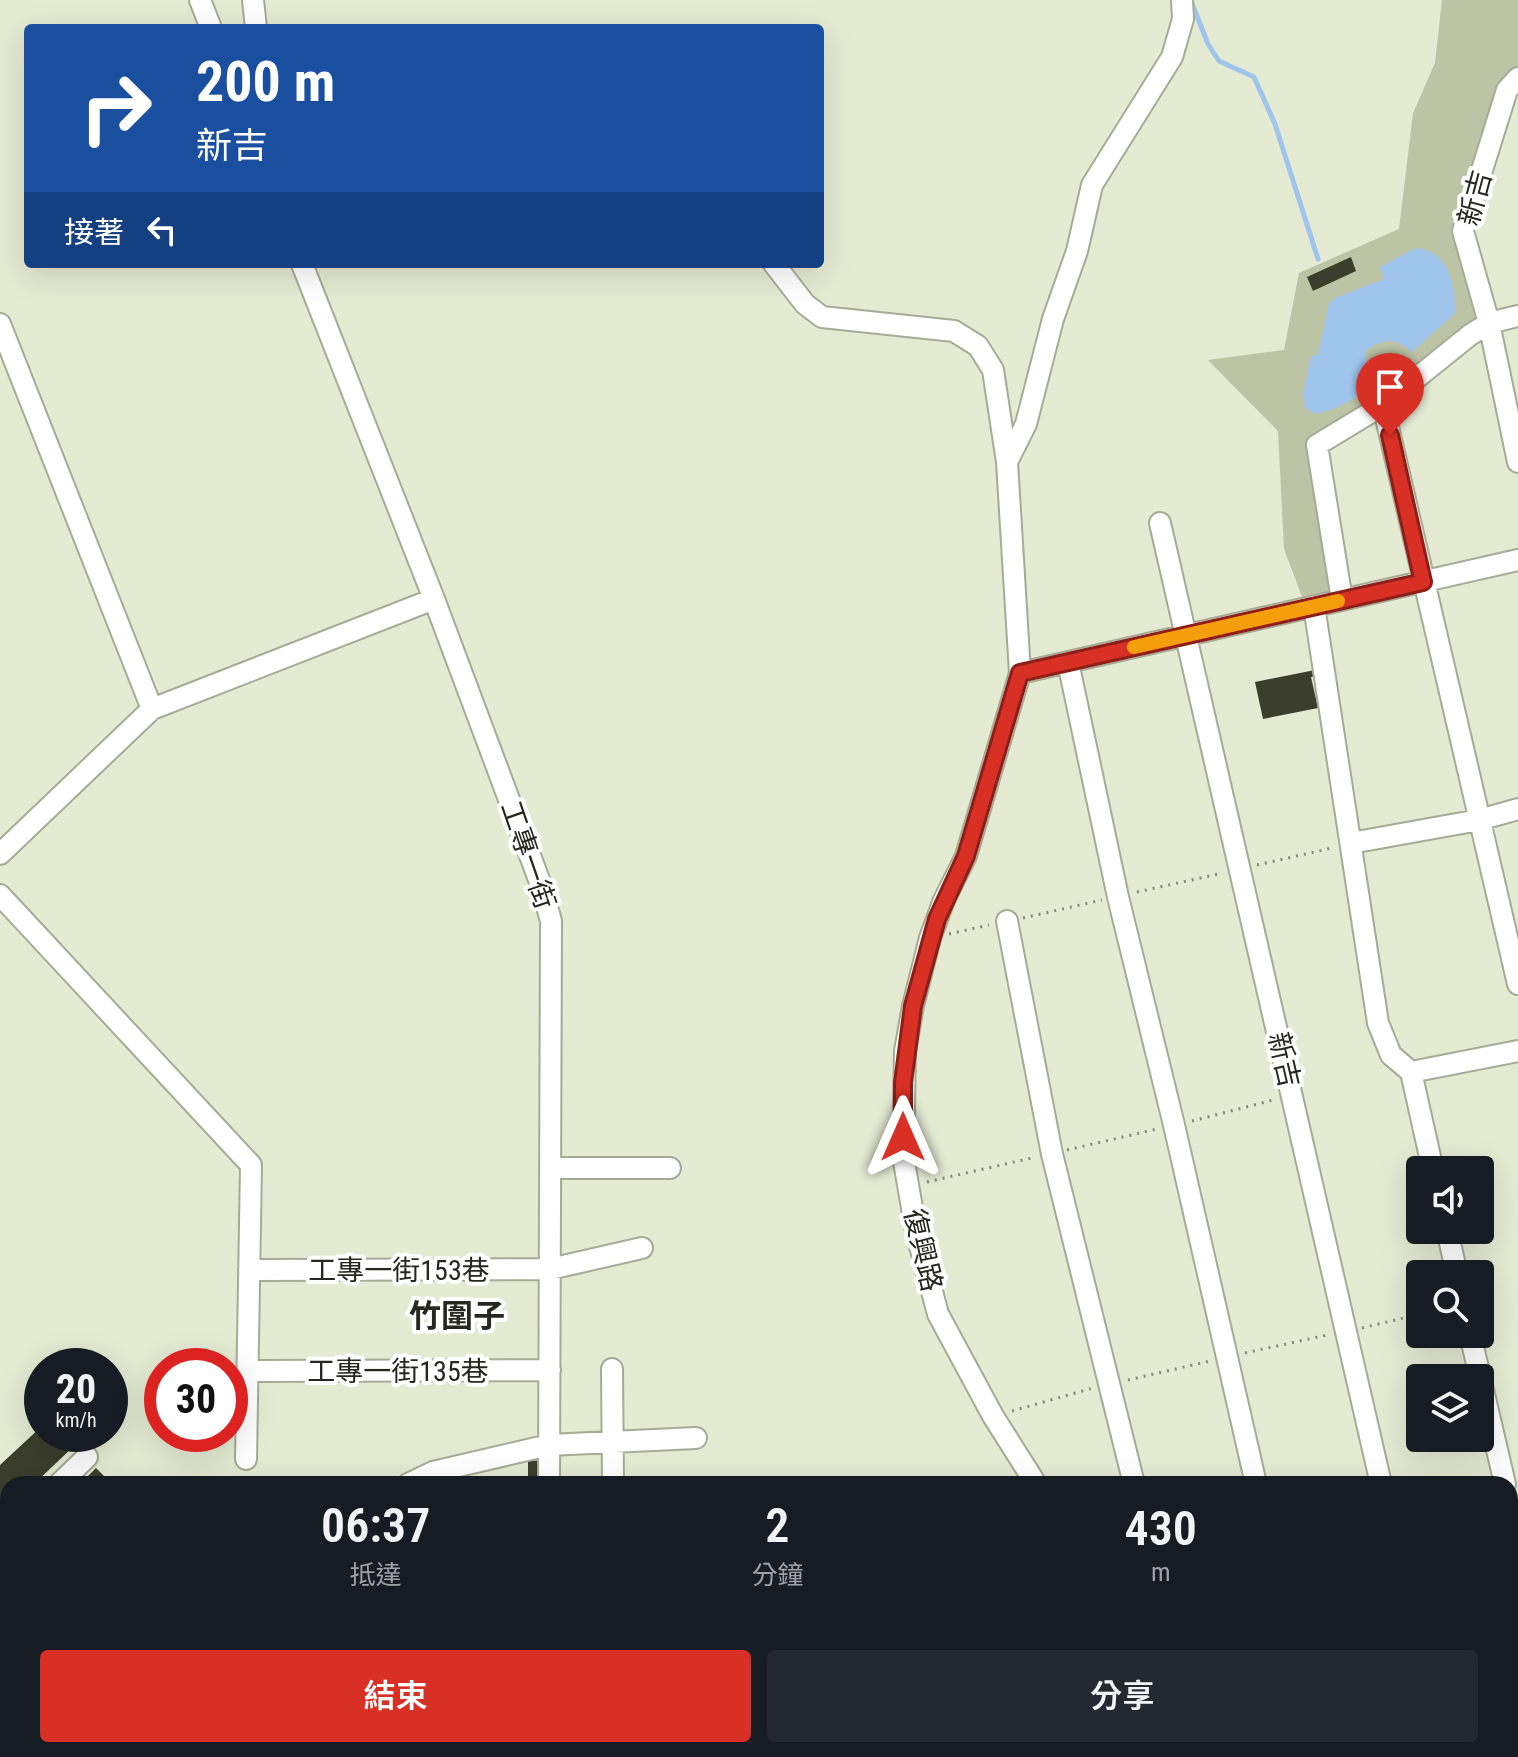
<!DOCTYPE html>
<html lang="zh-TW">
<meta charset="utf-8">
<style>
:root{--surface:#171b24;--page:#242831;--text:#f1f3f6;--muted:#9ea1a6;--accent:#d93025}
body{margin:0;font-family:"Roboto Condensed","Noto Sans TC",sans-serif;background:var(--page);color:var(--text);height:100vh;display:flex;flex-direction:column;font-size:30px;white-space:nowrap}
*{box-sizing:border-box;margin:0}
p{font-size:26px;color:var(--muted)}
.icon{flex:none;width:44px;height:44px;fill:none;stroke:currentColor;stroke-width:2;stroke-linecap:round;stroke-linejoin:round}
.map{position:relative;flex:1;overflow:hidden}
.sheet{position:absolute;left:0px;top:1476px;width:1518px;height:282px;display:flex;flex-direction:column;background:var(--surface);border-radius:24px 24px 0 0;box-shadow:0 8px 32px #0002}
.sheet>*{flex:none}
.guide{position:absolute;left:24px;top:24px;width:800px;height:244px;border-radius:8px;box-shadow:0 8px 32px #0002;background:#1a4fa0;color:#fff;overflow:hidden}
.buttons{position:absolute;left:1406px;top:1156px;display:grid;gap:16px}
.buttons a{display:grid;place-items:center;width:88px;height:88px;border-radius:8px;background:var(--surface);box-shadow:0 8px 32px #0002;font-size:40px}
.speed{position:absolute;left:24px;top:1348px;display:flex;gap:16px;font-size:40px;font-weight:700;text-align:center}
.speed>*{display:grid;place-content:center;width:104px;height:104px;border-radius:50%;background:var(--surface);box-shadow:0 8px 32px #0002;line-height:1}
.speed small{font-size:20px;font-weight:400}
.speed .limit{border:12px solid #d22;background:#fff;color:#111}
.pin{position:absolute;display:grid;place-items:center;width:68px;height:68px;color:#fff;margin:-82px -34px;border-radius:50% 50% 50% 0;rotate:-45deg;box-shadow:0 0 8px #0007}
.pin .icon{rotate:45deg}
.me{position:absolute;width:88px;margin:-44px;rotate:0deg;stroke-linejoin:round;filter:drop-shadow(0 0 6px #0008)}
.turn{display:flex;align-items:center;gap:28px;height:168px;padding:0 40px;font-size:36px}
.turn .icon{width:104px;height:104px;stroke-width:2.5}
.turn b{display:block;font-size:56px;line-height:68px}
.then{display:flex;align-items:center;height:76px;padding:0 40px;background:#0003;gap:16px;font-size:30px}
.eta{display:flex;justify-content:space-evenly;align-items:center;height:136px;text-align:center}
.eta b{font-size:48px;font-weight:600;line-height:56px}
.cta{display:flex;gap:16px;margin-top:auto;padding:16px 40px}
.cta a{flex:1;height:92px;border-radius:8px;background:var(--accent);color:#fff;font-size:32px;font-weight:600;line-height:92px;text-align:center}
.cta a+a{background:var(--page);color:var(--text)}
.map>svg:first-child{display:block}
.built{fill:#d9dfc2}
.green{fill:#bdc3a5}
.water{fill:#a0c5ed}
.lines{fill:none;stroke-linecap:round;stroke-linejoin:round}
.stream{stroke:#a0c5ed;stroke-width:5}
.building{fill:#3b3e2c}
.minor-casing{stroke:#a7ab95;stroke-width:24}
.path{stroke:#858879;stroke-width:3;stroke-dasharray:2 6;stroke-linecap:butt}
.minor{stroke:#fff;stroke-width:20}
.route-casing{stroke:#8d1f18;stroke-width:20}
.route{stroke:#d93025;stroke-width:14}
.slow{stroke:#f59e0b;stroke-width:14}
.labels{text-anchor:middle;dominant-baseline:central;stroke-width:8;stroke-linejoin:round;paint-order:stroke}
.street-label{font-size:28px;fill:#26271f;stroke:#fff}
.quarter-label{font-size:32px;font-weight:bold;fill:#26271f;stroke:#fff}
</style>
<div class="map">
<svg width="1518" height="1757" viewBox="0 0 1518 1757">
<rect width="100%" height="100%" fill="#e5ead3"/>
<path class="built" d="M563 1750H969L972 1757H563Z"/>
<path class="green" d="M1442 0H1518V68L1499 88 1456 230 1479 322 1364 412 1307 442 1334 589 1332 594 1304 602 1284 549 1278 431 1208 360 1284 350 1299 273 1399 229 1413 113 1435 63Z"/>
<path class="water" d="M1416 248C1448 251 1456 284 1455 313L1412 352C1395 337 1384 338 1365 351L1366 366 1374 377C1363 398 1336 410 1314 414L1305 407 1303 394 1311 356 1318 355 1329 304 1335 298 1384 279 1380 267Z"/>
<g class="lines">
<path class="stream" d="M1191 1 1208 44 1219 61 1254 77 1275 124 1318 259"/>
</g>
<path class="building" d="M1351 257 1356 271 1313 291 1307 277Z
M1315 670 1316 676 1311 677 1318 708 1263 719 1255 682Z
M42 1426V1434H63L74 1446 34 1484H8V1508L0 1516V1465Z
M544 1456 543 1484H528V1461Z
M96 1468 112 1484H79L87 1477Z
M8 1551V1599L0 1607V1559Z
M8 1607V1648L0 1656V1615Z
M8 1686V1740L0 1748V1694Z
M122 1750H167L176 1757H158L152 1752 148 1757H116Z
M194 1750H229L221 1757H186Z"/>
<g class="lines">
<g class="minor-casing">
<path id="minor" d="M200 0 211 28
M253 0 256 28
M1518 78 1507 90 1463 231 1489 323 1518 462
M302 264 434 599 541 885 551 921 549 1484
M774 264 805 304 822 317 954 331 978 346 993 370 1007 462
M0 324 152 709
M1383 405 1518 984
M1160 523 1381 1484
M1342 600 1317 445 1383 405 1470 335 1489 323 1518 316
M1314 606 1378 1023 1391 1055 1411 1072
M1068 662 1118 897 1174 1125 1256 1484
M1020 673 1518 560
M1351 843 1479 820 1518 809
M0 854 152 709 434 599
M0 895 251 1165 246 1459
M1007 921 1052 1154 1134 1484
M550 1168H670
M1433 1170 1411 1072 1518 1051
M1447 1230 1457 1274
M249 1270 550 1269 642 1248
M1470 1334 1505 1484
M612 1369 613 1484
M247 1371 550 1370
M59 1484 87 1457
M408 1484 433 1472 549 1445 696 1438
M1036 1484 993 1416 938 1314 916 1231 903 1156 905 1051 913 1006 930 938 944 900 966 856 1020 673 1007 462 1026 424 1053 319 1077 251 1092 185 1172 57 1183 19 1182 0
M1510 1508 1518 1543
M0 1539 8 1531
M0 1677 8 1670
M1510 1704 1518 1702
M844 1750V1757
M989 1750 992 1757
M1203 1750 1207 1757
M1321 1750 1322 1757
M91 1757 96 1750
M229 1757 232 1754
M548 1757V1750
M1272 1757 1302 1750"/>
</g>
<path class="path" d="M1257 865 1332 848
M1137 892 1223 873
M1023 918 1102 900
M949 934 989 925
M1192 1121 1273 1100
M1067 1150 1157 1129
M927 1182 1036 1157
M1362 1328 1420 1314
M1245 1353 1327 1335
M1128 1380 1210 1361
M1012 1411 1093 1388"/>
<use href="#minor" class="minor"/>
</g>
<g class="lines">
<g class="route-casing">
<path id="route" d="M903 1137V1083L913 1006 937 919 966 856 1020 673 1423 582 1390 435"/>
</g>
<use href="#route" class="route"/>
<path class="slow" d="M1134 647 1338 601"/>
</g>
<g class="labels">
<g class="street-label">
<text transform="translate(1475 198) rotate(-75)">新吉</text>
<text transform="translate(528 855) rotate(71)">工專一街</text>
<text transform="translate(1284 1060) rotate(77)">新吉</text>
<text transform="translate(923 1250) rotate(77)">復興路</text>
<text x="399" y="1270">工專一街153巷</text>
<text x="398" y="1371">工專一街135巷</text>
</g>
<g class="quarter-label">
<text x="457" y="1316">竹圍子</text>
</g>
</g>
</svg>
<div class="buttons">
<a><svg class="icon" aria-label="sound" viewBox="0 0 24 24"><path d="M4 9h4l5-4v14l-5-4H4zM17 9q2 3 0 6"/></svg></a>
<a><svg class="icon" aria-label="search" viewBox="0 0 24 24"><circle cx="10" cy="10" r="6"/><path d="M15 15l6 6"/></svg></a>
<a><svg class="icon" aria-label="layers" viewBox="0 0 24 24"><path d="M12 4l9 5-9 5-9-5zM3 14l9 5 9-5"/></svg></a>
</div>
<div class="speed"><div>20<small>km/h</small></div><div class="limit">30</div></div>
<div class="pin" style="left:1390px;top:435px;background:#d93025"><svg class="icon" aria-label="arrive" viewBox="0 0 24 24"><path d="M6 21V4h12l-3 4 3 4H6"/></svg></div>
<svg class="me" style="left:903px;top:1137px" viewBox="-20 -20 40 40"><path d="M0-17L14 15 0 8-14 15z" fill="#d93025" stroke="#fff" stroke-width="4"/></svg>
<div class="guide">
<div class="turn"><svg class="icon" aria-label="right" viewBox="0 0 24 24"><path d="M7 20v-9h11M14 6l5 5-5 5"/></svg><div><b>200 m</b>新吉</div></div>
<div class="then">接著<svg class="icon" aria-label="left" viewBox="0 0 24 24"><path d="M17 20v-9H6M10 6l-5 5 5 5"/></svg></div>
</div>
<section class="sheet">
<div class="eta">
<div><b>06:37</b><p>抵達</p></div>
<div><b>2</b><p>分鐘</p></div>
<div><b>430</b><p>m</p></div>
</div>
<div class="cta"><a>結束</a><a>分享</a></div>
</section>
</div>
